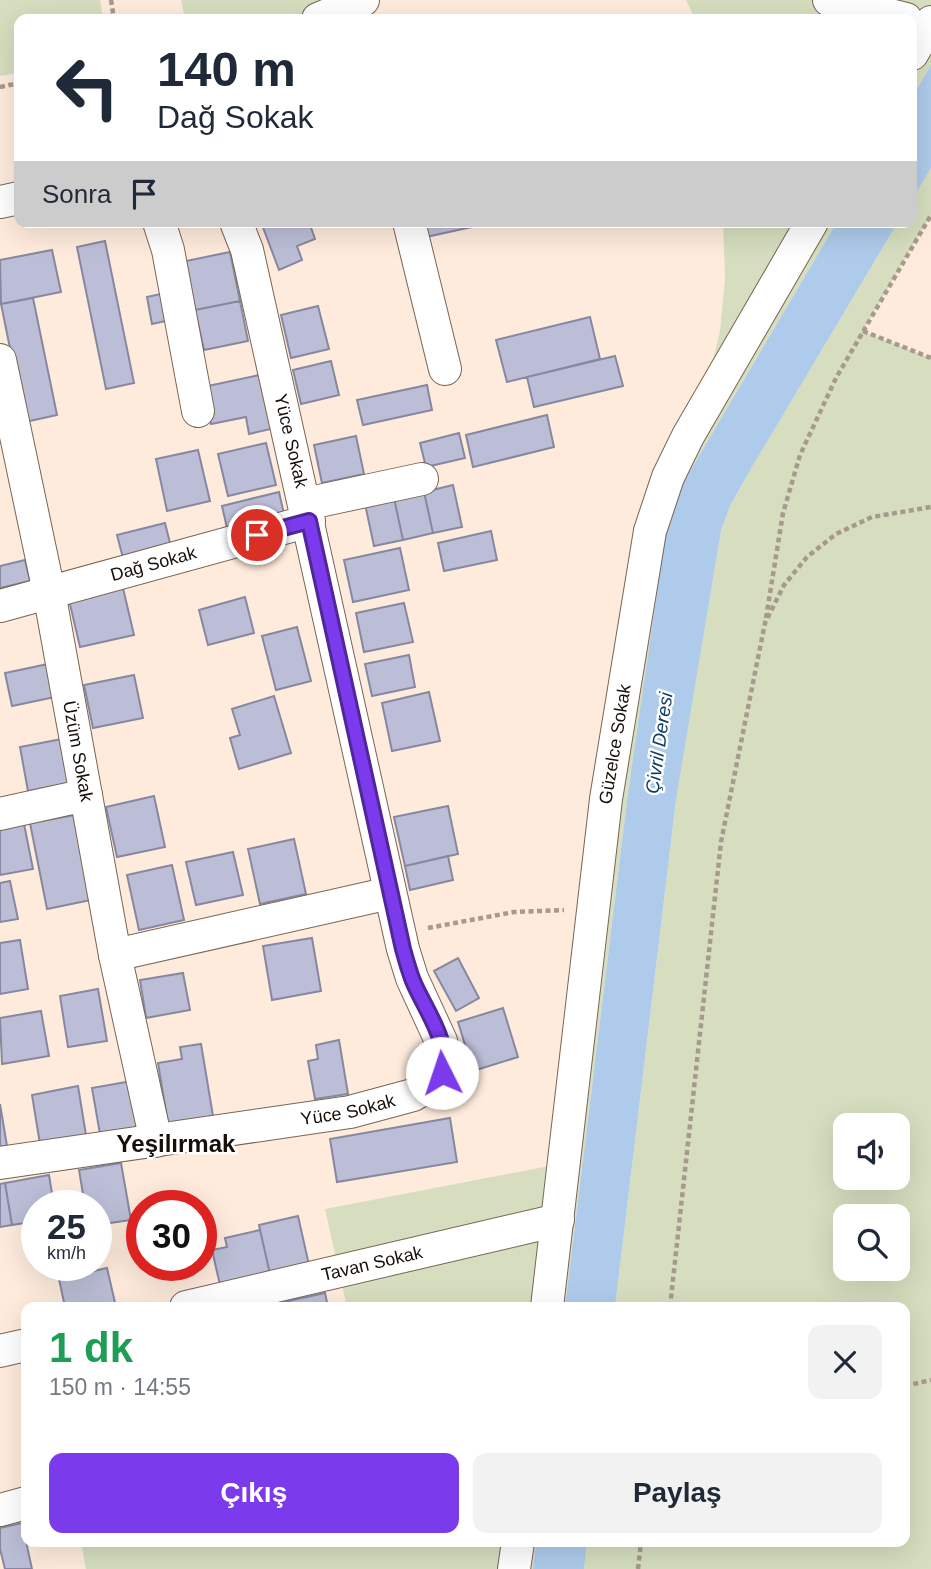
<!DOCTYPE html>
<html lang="tr">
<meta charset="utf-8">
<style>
:root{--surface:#fff;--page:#f2f2f3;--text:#1f2937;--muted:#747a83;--accent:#7c3aed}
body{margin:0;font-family:Arial,sans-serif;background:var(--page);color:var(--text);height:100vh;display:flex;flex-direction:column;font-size:26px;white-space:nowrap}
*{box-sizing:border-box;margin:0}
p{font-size:23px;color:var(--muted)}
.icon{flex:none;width:38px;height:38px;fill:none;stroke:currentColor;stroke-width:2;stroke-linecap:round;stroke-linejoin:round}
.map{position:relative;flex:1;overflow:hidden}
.drawer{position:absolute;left:21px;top:1302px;width:889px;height:245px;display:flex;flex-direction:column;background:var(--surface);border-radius:14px;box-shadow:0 7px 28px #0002}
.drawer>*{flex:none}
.banner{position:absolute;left:14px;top:14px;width:903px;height:214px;border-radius:14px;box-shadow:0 7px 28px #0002;background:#fff;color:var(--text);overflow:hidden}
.buttons{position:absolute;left:833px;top:1113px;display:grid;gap:14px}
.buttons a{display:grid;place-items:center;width:77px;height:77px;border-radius:14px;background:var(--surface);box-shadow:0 7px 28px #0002;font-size:35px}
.speed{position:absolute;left:21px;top:1190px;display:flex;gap:14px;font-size:35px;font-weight:700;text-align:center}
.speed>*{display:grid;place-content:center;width:91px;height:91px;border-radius:50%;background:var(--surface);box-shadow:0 7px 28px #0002;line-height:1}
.speed small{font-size:18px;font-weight:400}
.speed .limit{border:10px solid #d22;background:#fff;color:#111}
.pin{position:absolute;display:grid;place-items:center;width:60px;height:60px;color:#fff;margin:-30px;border:4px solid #fff;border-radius:50%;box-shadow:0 2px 7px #0007}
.me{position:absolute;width:77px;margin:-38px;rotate:356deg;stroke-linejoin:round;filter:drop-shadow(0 0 5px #0008)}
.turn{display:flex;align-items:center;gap:24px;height:147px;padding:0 28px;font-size:32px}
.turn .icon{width:91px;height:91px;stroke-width:2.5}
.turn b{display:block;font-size:49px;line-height:60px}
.then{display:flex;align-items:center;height:66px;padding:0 28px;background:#0003;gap:14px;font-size:26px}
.round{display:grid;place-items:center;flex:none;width:74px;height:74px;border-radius:14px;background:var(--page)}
.summary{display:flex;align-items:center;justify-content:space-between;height:119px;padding:0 28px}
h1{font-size:42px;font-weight:700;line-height:52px;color:#1e9e55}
.button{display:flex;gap:14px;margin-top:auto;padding:14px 28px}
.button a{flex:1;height:80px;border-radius:14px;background:var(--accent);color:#fff;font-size:28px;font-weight:700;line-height:80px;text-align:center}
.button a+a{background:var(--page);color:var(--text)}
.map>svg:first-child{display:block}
.green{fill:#d6debf;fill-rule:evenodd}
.water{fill:#aecbeb}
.building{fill:#bcbed7;stroke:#8788a0;stroke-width:2}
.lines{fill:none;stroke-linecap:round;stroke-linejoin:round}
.minor-casing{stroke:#796554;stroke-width:34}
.path{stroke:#a8998d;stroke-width:4.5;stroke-dasharray:5 3.5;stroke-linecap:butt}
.minor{stroke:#fff;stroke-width:32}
.route-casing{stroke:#51269a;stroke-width:18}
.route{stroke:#7c3aed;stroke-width:12}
.labels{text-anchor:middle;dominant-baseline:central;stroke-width:5;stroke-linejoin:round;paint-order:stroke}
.street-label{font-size:18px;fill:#160f08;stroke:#fff}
.water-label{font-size:19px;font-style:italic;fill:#103c64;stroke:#fff}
.district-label{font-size:24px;font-weight:bold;fill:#160f08;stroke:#fff}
</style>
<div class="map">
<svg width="931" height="1569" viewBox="0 0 931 1569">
<rect width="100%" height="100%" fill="#feebdc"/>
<path class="green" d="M0 0H100L103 19H19V73L0 76Z
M181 0H363L318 19H185Z
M686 0H931V65L912 97V19H695Z
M931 168V215L863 331 931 358V1569H584L587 1542H905V1307H615L676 800 721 531 730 506 746 477 898 222H912V200ZM845 1125H898V1178H845ZM845 1216H898V1269H845Z
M723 222H837L683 483 666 539 628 793 565 1307H347L325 1209 565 1163 642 566 700 414 720 331 725 278Z
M81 1542H536L533 1569H86Z"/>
<path class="water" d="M931 65V168L912 200V97Z
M837 222H898L746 477 730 506 721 531 676 800 615 1307H565L628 793 665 539 683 483Z
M536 1542H587L584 1569H533Z"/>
<path class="building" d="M261 222H309L315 239 297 246 302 260 279 270Z
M423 222H471L472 227 426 237Z
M105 241 134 383 106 389 77 247Z
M52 250 61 292 1 304 0 260Z
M230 252 240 301 195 310 186 261Z
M165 293 170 320 152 324 147 297Z
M33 298 57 415 25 422 1 304Z
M240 301 248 341 204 350 195 310Z
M318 306 329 349 291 358 281 315Z
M590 317 600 359 507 382 496 340Z
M615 356 623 386 534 407 527 377Z
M331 361 339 395 301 404 293 370Z
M264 374 275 428 249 434 246 417 211 424 203 387Z
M427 385 432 410 363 425 357 400Z
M547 415 554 447 473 467 466 435Z
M459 433 465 458 426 467 420 443Z
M356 436 364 474 322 483 314 445Z
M266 443 276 485 228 496 218 454Z
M198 450 210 501 167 511 156 459Z
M453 485 462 527 433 533 424 492Z
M279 492 284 514 227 528 222 506Z
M424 492 433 533 403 540 394 498Z
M394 498 403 540 374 546 365 504Z
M165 523 171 547 123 558 117 535Z
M491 531 497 560 444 571 438 543Z
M400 548 409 590 353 602 344 560Z
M25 560 30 581 0 588V566Z
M123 588 134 635 80 647 69 600Z
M245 597 254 633 208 645 199 610Z
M404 603 413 642 364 652 356 613Z
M297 627 311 681 276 690 262 636Z
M409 655 415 687 372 696 365 664Z
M48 664 55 697 12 706 5 673Z
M134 675 143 718 93 728 84 685Z
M429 692 440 741 392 751 382 703Z
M274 696 291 753 239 769 230 738 240 735 232 709Z
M62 739 70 783 28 791 20 747Z
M154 796 165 847 117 857 106 807Z
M448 806 458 854 405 866 394 817Z
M75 815 91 900 47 909 30 823Z
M24 824 33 869 0 875V829Z
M294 839 306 894 260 904 248 849Z
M233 852 243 895 196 905 186 862Z
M448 856 453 880 410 890 405 866Z
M172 865 184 920 139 930 127 875Z
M10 881 18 919 0 922V883Z
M312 938 321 991 272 1000 263 946Z
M20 940 28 989 0 994V943Z
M458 958 479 998 456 1011 434 971Z
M183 973 190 1010 146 1018 140 980Z
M98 989 107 1041 68 1047 60 996Z
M503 1008 518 1057 473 1071 458 1022Z
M41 1011 49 1056 2 1064 0 1018Z
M339 1040 348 1094 315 1099 308 1061 318 1059 316 1045Z
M201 1044 213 1116 168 1124 158 1063 182 1059 180 1047Z
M132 1081 140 1127 100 1134 92 1088Z
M78 1086 86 1135 40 1144 32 1095Z
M0 1104 7 1146 0 1147Z
M450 1118 457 1162 337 1182 330 1139Z
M121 1163 131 1220 96 1225V1206H85L79 1170Z
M49 1175 54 1206H37V1221L12 1225 5 1183Z
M5 1183 12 1225 0 1227V1184Z
M298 1216 309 1265 270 1274 259 1225Z
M260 1230 270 1274 220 1285 212 1250 227 1247 225 1238Z
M107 1268 116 1307H65L59 1279Z
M325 1293 328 1307H261Z
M22 1523 32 1569H5L0 1549V1528Z"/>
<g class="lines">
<g class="minor-casing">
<g id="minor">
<path d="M829 0 906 19"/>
<path d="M318 19 363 0"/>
<path d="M912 54 931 22"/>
<path d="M0 202 19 198"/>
<path d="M159 222 168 250 198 411"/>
<path d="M409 222 445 369"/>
<path id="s1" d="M0 360 49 592 115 955 156 1141"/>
<path d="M305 504 422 479"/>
<path id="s2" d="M0 606 309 521"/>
<path d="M0 814 86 795"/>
<path d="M115 955 390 893"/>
<path id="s3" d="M0 1163 350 1112 413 1095 435 1082 442 1073 444 1053 441 1041 412 978 403 949 247 250 236 222"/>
<path id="s4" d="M186 1307 558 1220"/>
<path id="s5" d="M547 1307 606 799 650 531 668 477 688 436 812 222"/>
<path d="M0 1351 26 1345"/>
<path d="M0 1510 26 1503"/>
<path d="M514 1569 518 1542"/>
</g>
</g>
<path class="path" d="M111 0 114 19
M0 87 19 83
M863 331 931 358
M766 618 783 513 800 455 836 378 931 215
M428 928 514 912 564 910
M670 1307 721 842 765 623 784 585 807 557 836 534 872 517 931 507
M905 1386 931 1380
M638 1569 641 1542"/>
<use href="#minor" class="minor"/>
</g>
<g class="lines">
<g class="route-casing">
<path id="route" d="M257 535 309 521 403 949C406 960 409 971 413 981 424 1008 451 1042 442 1073"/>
</g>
<use href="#route" class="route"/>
</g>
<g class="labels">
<g class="street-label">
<text transform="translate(291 441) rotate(77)">Yüce Sokak</text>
<text stroke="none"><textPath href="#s2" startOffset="159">Dağ Sokak</textPath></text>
<text stroke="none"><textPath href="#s5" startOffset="567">Güzelce Sokak</textPath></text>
<text stroke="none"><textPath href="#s1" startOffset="399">Üzüm Sokak</textPath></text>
<text stroke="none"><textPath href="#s3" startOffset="352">Yüce Sokak</textPath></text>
<text stroke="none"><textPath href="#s4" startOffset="191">Tavan Sokak</textPath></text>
</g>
<g class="water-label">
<text transform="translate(659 743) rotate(-82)">Çivril Deresi</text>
</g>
<g class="district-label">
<text x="176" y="1143">Yeşilırmak</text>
</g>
</g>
</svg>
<div class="buttons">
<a><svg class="icon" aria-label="sound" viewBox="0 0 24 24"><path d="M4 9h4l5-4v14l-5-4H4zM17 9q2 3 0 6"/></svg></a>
<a><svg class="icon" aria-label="search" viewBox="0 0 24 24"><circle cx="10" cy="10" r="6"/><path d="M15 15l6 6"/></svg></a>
</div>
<div class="speed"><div>25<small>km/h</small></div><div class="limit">30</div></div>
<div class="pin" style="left:257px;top:535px;background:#d93025"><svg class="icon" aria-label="arrive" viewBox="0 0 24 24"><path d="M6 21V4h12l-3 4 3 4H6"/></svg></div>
<svg class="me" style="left:442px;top:1073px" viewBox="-20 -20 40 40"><circle r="19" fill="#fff"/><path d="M0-13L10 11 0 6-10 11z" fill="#7c3aed"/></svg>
<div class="banner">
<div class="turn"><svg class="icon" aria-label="left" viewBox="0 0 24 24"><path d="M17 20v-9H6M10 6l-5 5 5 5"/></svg><div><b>140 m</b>Dağ Sokak</div></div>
<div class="then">Sonra<svg class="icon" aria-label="arrive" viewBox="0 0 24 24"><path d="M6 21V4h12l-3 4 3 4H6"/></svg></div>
</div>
<section class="drawer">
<div class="summary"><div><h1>1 dk</h1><p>150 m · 14:55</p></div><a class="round"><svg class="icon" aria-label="close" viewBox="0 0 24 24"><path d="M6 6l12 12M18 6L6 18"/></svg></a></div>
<div class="button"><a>Çıkış</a><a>Paylaş</a></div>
</section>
</div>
